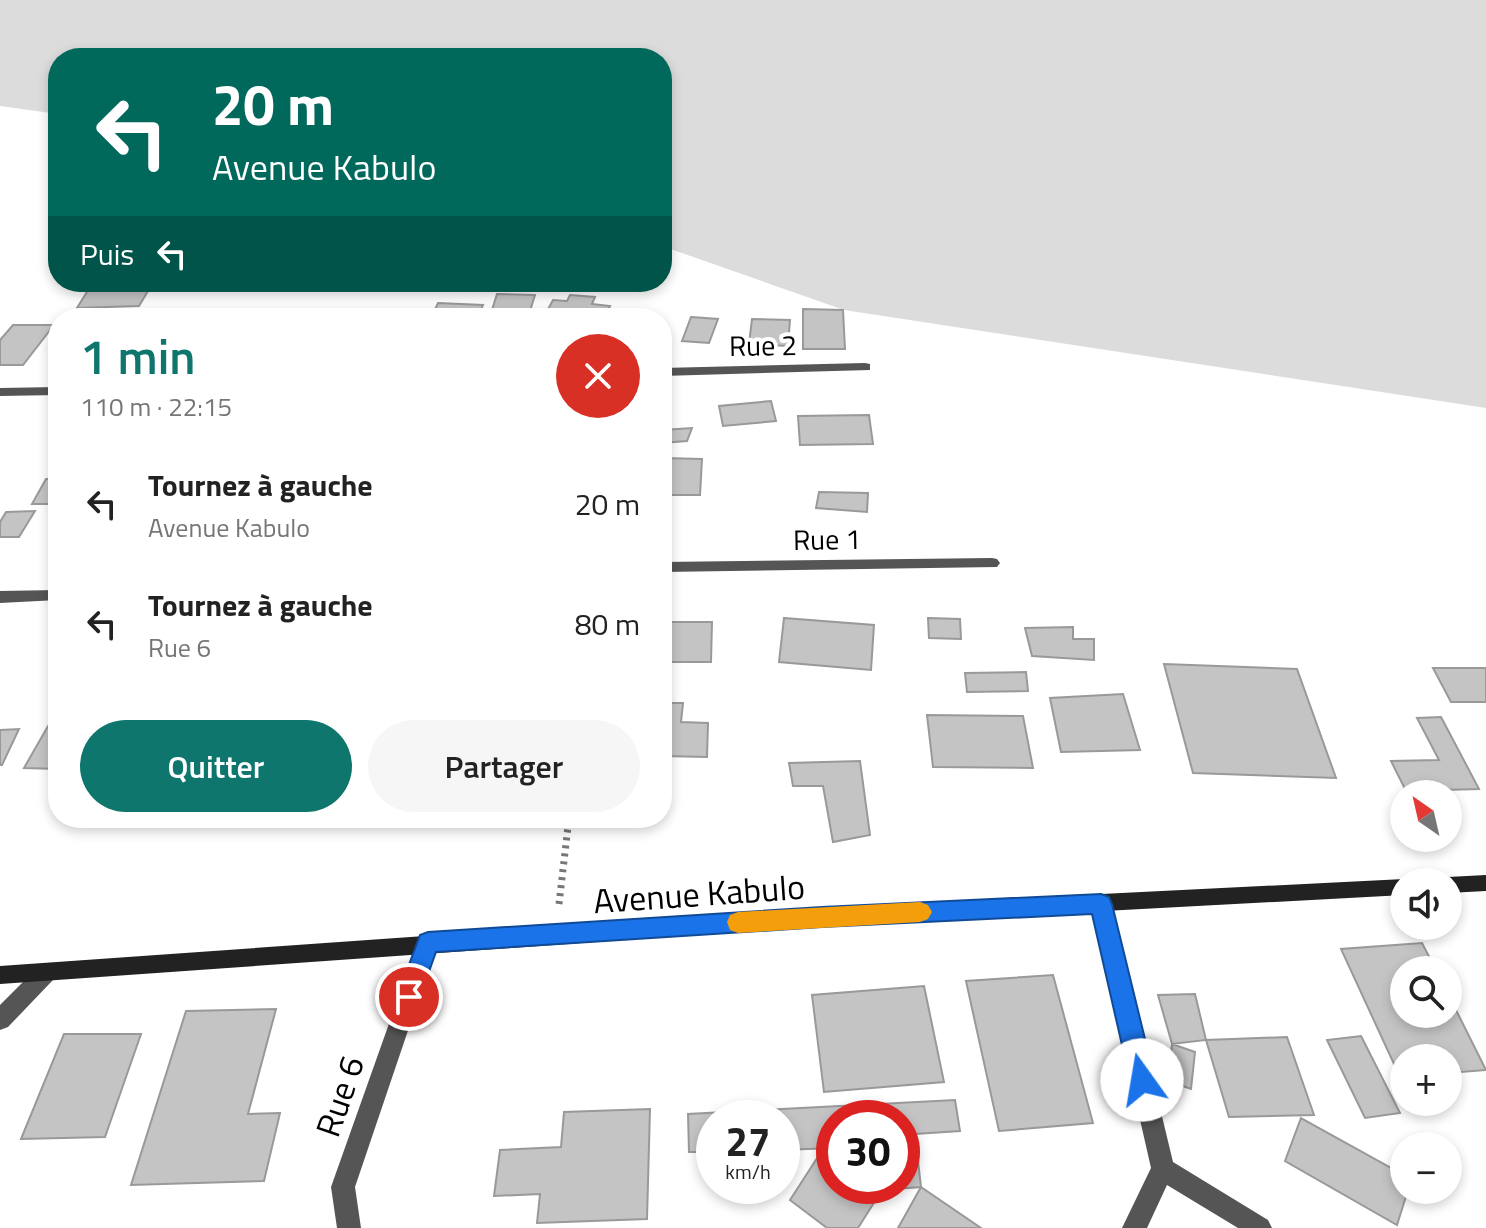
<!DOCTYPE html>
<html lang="fr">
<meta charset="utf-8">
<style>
:root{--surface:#fff;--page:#f6f6f6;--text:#222;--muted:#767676;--accent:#0f766e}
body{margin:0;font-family:"Titillium Web",sans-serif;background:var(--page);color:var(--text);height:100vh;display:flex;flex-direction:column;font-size:30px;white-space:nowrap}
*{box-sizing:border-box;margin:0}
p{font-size:26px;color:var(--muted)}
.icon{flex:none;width:44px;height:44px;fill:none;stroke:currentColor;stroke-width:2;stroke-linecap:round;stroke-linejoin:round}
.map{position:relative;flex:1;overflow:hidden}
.sheet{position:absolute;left:48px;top:308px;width:624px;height:520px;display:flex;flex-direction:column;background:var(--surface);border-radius:32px;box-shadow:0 4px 12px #0003}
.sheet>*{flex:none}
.top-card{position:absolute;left:48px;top:48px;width:624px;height:244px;border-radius:32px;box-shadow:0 4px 12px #0003;background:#00695c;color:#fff;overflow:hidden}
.needle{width:52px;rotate:326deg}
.tools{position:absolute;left:1390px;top:780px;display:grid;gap:16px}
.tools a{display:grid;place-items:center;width:72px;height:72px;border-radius:50%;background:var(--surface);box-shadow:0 4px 12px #0003;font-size:40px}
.speed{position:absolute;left:696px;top:1100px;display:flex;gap:16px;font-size:40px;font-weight:700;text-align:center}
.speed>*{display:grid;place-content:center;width:104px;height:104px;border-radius:50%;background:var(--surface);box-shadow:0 4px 12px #0003;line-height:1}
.speed small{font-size:20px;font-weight:400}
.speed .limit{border:12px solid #d22;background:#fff;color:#111}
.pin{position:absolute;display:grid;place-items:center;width:68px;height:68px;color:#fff;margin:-34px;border:4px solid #fff;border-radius:50%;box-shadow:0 2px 8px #0007}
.me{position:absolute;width:88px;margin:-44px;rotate:347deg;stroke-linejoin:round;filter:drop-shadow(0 0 6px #0008)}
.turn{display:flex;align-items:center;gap:28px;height:168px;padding:0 32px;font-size:36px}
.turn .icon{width:104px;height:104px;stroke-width:2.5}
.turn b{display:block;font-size:56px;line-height:68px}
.then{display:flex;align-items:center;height:76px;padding:0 32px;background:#0003;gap:16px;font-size:30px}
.round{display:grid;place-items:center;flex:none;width:84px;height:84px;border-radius:42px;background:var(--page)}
.headline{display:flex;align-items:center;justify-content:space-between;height:136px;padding:0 32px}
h1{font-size:48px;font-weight:600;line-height:60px;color:var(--accent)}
.action{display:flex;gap:16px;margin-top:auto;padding:16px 32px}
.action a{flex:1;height:92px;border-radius:48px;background:var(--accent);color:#fff;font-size:32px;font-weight:600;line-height:92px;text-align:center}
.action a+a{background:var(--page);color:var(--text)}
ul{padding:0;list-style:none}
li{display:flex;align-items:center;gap:24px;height:120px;padding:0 32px}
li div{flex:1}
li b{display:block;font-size:30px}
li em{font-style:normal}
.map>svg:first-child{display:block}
.green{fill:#dcdcdc}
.building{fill:#c4c4c4;stroke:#999;stroke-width:2}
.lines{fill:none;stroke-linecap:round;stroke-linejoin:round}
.path{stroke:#777;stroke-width:7;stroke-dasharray:3 5;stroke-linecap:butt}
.street{fill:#555;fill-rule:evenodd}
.secondary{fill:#222;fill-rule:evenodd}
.route{fill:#1a73e8;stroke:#114b97;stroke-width:2}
.slow{fill:#f59e0b}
.labels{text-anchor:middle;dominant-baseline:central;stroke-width:8;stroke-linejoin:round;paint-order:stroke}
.street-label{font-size:28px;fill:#000;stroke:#fff}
.near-street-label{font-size:34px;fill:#000;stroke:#fff}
</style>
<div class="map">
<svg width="1486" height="1228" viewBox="0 0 1486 1228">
<rect width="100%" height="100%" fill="#fff"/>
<path class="green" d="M0 0H1486V408L844 310 662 246V58H58V114L0 106Z"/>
<path class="building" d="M151 286 139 306 77 308 90 287Z
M497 294 535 295 529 314 491 313Z
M570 295 595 297 592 304 610 306 604 317 563 318 565 315 546 313 553 300 567 301Z
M438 303 483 305 477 318H431Z
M803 309 843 310 845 349H803Z
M210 310 207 318H167L169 313Z
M361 313H394L393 318H359Z
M691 317 718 319 709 343 682 341Z
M752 319 790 320 788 346 749 344Z
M13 325H54L23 365H0V340Z
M771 401 776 421 723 426 719 406Z
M869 415 873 444 800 445 798 416Z
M692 428 687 441 662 443V430Z
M662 458 702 459 700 495H662Z
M46 479H58V504H32Z
M819 492 868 493 867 512 816 508Z
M35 511 19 537H0V522L6 512Z
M784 618 874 625 871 670 779 662Z
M928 618 960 619 961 639 929 638Z
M662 622H712L711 662H662Z
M1073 627V639H1094V660L1032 656 1025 628Z
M1164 664 1297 669 1336 778 1193 773Z
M1433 668H1486V702H1451Z
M1026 672 1028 691 967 692 965 673Z
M1123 694 1140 750 1061 752 1050 698Z
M662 703H683L681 722 708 723 707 757 662 756Z
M927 715 1023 716 1033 768 933 767Z
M1441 717 1479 789 1406 791 1391 761 1439 760 1417 718Z
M48 726 58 727V769L24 768Z
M19 729 2 765H0V730Z
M860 761 870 835 833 842 823 786H793L789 763Z
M1422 943 1436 970H1404V1014H1448V994L1486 1070 1448 1073V1058H1404V1077H1400L1341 949Z
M1053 975 1093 1123 999 1131 966 981Z
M924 986 944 1082 824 1092 812 995Z
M1195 994 1206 1040 1172 1044 1158 995Z
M276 1009 248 1114 280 1113 264 1181 131 1185 186 1011Z
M64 1034H141L105 1137 21 1139Z
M1361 1036 1400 1113 1365 1118 1327 1040Z
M1287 1037 1314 1115 1229 1117 1206 1040Z
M1172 1044 1195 1052 1191 1089 1168 1081Z
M955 1100 960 1131 915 1134 921 1187 882 1190 881 1186H902V1118H834V1148L782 1150V1118H714V1152H689L688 1114Z
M650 1109 647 1219 537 1223 540 1194 494 1196 500 1150 561 1147 564 1112Z
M1301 1118 1404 1175V1190H1408L1397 1225 1285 1161Z
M823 1149 834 1156V1186H877L882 1190 858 1228H827L790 1200Z
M921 1187 981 1228H898Z"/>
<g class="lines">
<path class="path" d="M559 904 569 818"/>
<path class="street" d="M865 363 870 364V370L662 376V368Z
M58 387V395L0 396V388Z
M992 558 997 559 1000 563 997 567 662 572V562Z
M58 590V600L0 603V591Z
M1101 895 1108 898 1111 904 1173 1162 1268 1220 1272 1228H1238L1167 1185 1147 1228H1122L1151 1168 1091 904 1094 898Z
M428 933 435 936 438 942 355 1187 361 1228H337L331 1187 418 942 421 936Z
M46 964 53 966 56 973 53 980 8 1027 0 1030V1005L39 966Z"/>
<path class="secondary" d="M1486 875V891L1448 893V882H1440L1448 877Z
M1404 879 1411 882H1404V895L822 926 0 984V966L822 908Z"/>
</g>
<path class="route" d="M1101 894 1109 897 1112 904 1155 1080 1151 1089 1142 1093 1134 1089 1130 1080 1092 914 822 927 436 952 417 1005 409 1008 401 1005 397 997 420 935 428 932 822 907Z"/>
<path class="slow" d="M920 902 928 905 932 912 928 919 920 922 738 933 730 930 727 922 730 915 738 912Z"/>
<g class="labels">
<g class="street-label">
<text transform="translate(763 345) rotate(-1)">Rue 2</text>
<text transform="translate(827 539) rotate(-1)">Rue 1</text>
</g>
<g class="near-street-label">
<text transform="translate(699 893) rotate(-4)">Avenue Kabulo</text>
<text transform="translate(339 1096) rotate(-71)">Rue 6</text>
</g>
</g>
</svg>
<div class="tools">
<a><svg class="needle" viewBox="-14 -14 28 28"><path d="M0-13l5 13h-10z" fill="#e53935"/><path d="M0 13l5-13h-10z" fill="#767676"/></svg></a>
<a><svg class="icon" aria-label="sound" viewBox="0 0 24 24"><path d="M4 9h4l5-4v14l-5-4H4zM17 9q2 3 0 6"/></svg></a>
<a><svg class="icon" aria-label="search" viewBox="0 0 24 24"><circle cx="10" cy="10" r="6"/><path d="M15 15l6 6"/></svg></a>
<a>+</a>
<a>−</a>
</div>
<div class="speed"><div>27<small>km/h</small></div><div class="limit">30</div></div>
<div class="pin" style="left:409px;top:997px;background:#d93025"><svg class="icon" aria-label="arrive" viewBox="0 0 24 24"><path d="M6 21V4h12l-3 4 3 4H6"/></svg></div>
<svg class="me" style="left:1142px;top:1080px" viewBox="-20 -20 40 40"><circle r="19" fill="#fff"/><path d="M0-13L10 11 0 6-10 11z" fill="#1a73e8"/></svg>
<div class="top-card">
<div class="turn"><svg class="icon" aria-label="left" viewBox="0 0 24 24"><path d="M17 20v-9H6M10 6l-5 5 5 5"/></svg><div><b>20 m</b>Avenue Kabulo</div></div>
<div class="then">Puis<svg class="icon" aria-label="left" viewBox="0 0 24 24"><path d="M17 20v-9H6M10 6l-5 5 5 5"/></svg></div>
</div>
<section class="sheet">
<div class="headline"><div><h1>1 min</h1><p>110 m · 22:15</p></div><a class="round" style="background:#d93025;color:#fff"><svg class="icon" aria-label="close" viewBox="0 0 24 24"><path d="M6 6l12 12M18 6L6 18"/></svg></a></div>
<ul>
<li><svg class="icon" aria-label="left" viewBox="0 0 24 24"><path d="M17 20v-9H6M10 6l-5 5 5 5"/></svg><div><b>Tournez à gauche</b><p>Avenue Kabulo</p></div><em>20 m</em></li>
<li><svg class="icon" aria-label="left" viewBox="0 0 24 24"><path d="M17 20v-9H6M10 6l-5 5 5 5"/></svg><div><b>Tournez à gauche</b><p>Rue 6</p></div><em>80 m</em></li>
</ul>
<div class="action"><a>Quitter</a><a>Partager</a></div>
</section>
</div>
